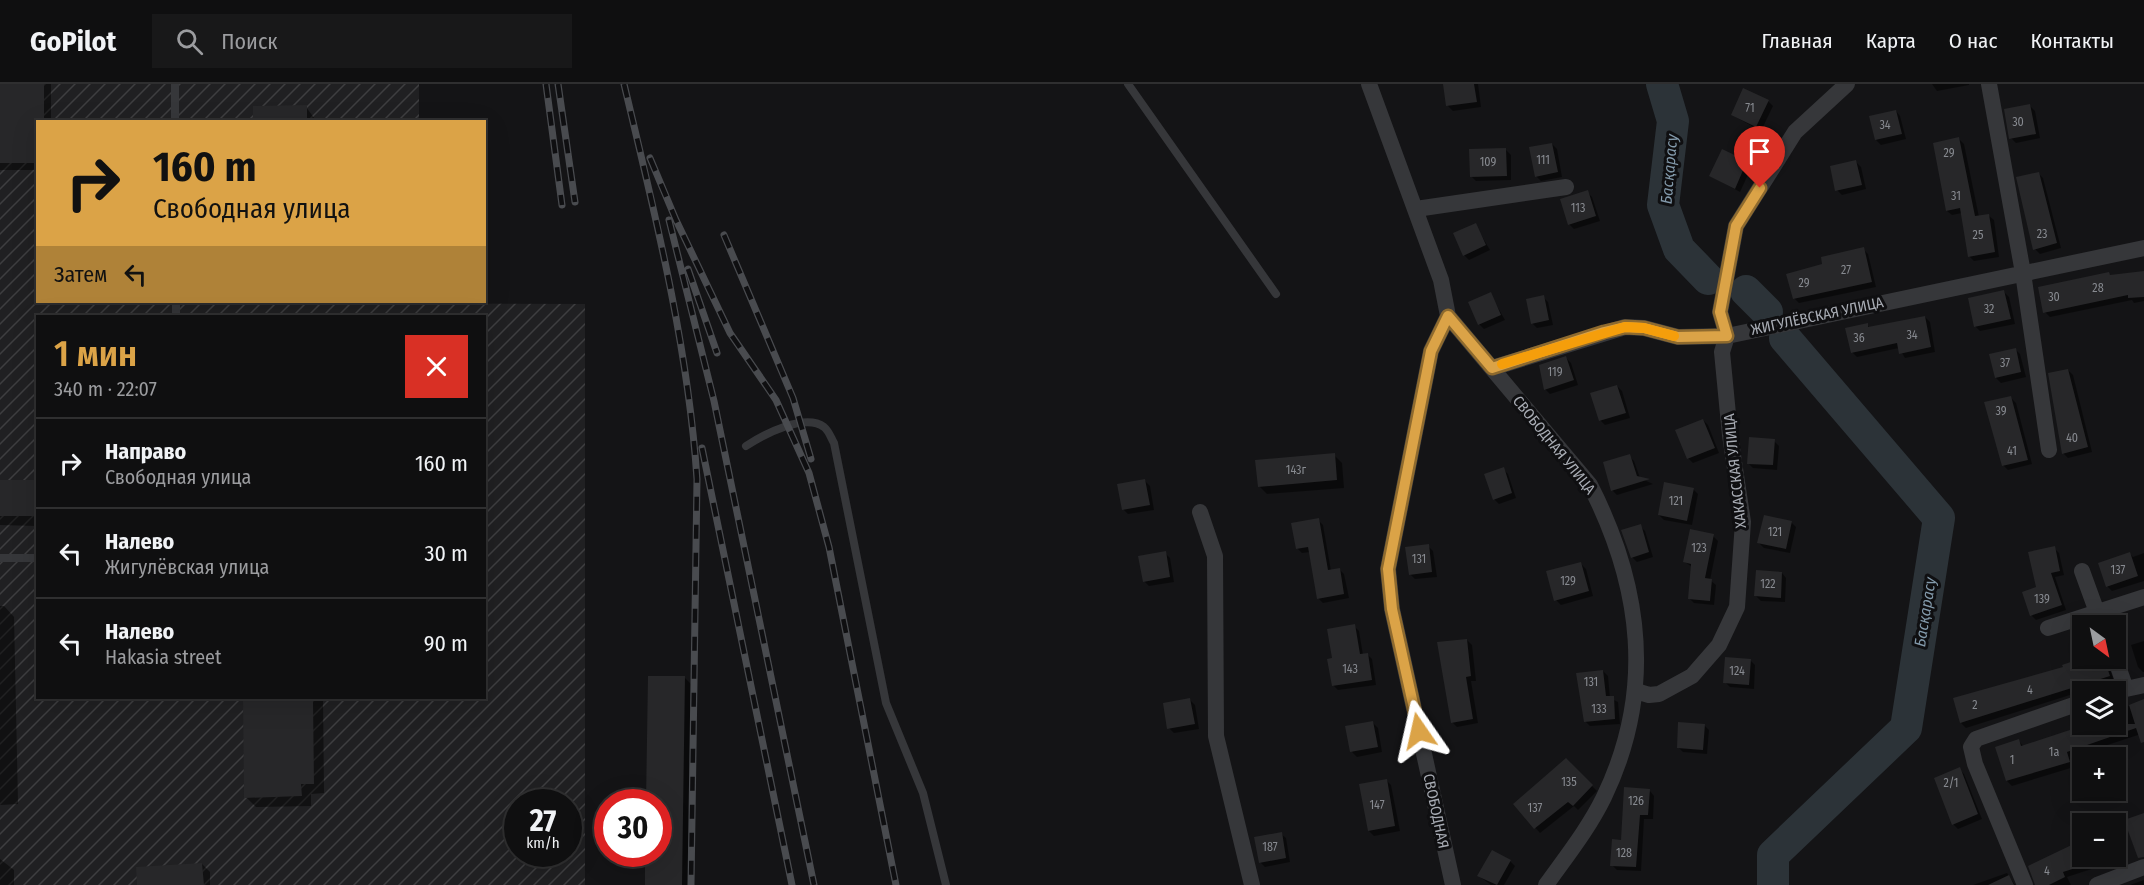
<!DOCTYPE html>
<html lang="ru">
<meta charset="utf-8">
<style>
:root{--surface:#0f0f10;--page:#181819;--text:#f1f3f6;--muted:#9b9c9f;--line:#2f2f30;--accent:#dba347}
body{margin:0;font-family:"Fira Sans Condensed",sans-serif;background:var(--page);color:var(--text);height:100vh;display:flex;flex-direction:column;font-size:22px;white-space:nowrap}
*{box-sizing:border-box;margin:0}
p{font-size:20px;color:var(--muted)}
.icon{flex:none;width:33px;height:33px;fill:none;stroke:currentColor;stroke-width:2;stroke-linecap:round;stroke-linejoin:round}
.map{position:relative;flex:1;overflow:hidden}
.drawer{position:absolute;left:36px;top:231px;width:450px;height:384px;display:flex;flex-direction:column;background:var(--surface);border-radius:0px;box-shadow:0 6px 24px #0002,0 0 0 2px var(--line)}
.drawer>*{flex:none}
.guide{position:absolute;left:36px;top:36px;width:450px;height:183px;border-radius:0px;box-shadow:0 6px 24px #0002,0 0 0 2px var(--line);background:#dba347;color:#111;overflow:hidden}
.needle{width:39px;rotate:147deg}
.fabs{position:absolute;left:2072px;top:531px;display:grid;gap:12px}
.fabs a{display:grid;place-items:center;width:54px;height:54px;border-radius:0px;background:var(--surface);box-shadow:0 6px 24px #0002,0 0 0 2px var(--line);font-size:30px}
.speed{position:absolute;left:504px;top:705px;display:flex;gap:12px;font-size:30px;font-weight:700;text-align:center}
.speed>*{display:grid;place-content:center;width:78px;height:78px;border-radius:50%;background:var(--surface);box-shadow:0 6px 24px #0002,0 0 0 2px var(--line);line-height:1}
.speed small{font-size:15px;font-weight:400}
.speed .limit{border:9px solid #d22;background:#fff;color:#111}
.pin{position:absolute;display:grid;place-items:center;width:51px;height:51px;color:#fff;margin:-62px -26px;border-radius:50% 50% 50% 0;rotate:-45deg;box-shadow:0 0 6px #0007}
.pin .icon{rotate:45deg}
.me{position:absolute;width:66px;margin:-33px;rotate:349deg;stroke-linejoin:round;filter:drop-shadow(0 0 4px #0008)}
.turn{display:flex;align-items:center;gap:21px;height:126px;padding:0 18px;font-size:27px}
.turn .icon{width:78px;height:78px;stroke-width:2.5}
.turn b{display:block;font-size:42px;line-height:51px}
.then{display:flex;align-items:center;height:57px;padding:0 18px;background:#0003;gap:12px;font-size:22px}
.round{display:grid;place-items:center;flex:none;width:63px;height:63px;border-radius:0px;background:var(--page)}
.headline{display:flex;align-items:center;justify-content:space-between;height:102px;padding:0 18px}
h1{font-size:36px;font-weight:600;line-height:45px;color:var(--accent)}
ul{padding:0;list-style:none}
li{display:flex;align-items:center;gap:18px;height:90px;padding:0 18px;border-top:2px solid var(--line)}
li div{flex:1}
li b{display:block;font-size:22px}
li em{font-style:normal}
header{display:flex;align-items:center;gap:36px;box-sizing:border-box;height:84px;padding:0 30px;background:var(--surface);border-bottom:2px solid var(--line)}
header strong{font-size:28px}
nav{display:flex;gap:33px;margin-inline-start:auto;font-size:21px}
.search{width:420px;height:54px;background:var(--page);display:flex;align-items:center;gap:15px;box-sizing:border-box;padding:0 21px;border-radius:0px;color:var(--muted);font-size:22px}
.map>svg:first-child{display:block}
.industrial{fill:url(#industrial-furrows);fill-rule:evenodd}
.shadow{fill:#0007}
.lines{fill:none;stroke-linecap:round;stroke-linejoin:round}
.river{stroke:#2c3338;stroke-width:32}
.building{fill:#272729}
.service{stroke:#36373a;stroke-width:8}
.minor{stroke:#36373a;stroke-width:16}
.rail-casing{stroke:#494b4f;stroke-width:7}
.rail{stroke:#0f0f11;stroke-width:4.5;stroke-dasharray:14;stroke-linecap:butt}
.route-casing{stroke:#8e6a2e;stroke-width:15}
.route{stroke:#dba347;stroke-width:10}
.slow{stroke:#f59e0b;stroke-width:10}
.labels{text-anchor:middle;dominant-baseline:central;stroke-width:6;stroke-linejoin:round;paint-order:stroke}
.number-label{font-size:12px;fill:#878a90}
.street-label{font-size:15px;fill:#a8acb4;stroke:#0f0f11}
.water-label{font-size:16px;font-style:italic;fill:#839aab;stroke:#0f0f11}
</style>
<header>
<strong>GoPilot</strong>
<div class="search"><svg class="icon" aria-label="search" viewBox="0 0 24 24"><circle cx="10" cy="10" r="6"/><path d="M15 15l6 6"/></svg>Поиск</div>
<nav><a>Главная</a><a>Карта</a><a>О нас</a><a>Контакты</a></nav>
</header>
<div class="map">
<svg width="2144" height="801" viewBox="0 0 2144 801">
<defs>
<pattern id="industrial-furrows" width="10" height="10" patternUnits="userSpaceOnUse" patternTransform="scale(1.5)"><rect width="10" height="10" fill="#202022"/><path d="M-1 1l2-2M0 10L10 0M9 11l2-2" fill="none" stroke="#3e3e40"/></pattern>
</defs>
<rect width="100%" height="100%" fill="#141416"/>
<path class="industrial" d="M0 0H419V37L38 38V218L585 220V801H0ZM38 232H484V614H38ZM518 718H568V770H518Z"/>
<path class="shadow" d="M0 0H51V38H38V86H0Z
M1445 0H1478L1481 23 1453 27 1448 22Z
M1932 0H1969V1L1937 7Z
M1768 17 1773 22 1761 47 1732 31Z
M2030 22 2035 27 2040 54 2016 59 2011 54Z
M306 23 317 38H254Z
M1896 27 1900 32 1906 55 1881 61 1876 56Z
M1959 55 1964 60 1979 133 1989 132 1994 136 1999 173 1974 177 1969 172 1962 129 1952 131 1947 127Z
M1552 60 1557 65 1562 93 1541 97 1536 92Z
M1506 66 1511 71V96L1476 97 1471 92Z
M1723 67 1751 84 1740 108 1711 92Z
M1856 78 1861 83 1866 105 1842 111 1837 106Z
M2038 89 2043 94 2061 164 2040 170 2035 165Z
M1587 108 1592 113 1600 137 1574 145 1569 140Z
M1475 141 1490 166 1469 176 1464 171Z
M1863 165 1868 170 1876 203 1799 219 1794 214 1824 181Z
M2144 189V217L2134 219 2132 216 2050 233 2045 228 2109 190 2111 192Z
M2004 208 2009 213 2015 240 1980 247 1975 242Z
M1490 210 1505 236 1484 245 1479 240Z
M1543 213 1548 218 1553 241 1537 244 1532 239Z
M1925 233 1930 238 1935 268 1905 274 1899 264 1857 273 1852 268 1867 241 1870 244Z
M2015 265 2020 270 2026 293 2001 299 1996 294Z
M1566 274 1571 279 1578 301 1550 310 1545 305Z
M2068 286 2073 291 2092 368 2068 374 2063 369Z
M1617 302 1622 307 1630 334 1605 341 1600 336Z
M2011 314 2016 319 2032 380 2008 386 2003 381Z
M1703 336 1708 341 1719 369 1693 379 1688 374Z
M1774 357 1779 362 1777 386 1753 384 1748 379Z
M1334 371 1342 379 1344 404 1267 410 1259 402Z
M1629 372 1634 377 1640 394 1653 400 1617 411 1612 406Z
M1503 385 1508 390 1516 414 1499 420 1494 415Z
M1145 397 1150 402 1154 426 1128 430 1123 425Z
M0 398H38V442L0 441Z
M1693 405 1698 410 1692 441 1664 436 1659 431Z
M1318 436 1323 441 1331 487 1339 485 1344 490 1349 514 1323 519 1318 514 1310 468 1302 469 1297 464Z
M1791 438 1796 443 1790 469 1764 464 1759 459Z
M1640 442 1645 447 1653 473 1637 478 1632 473Z
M1713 452 1718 457 1710 496 1716 501 1714 521 1694 519 1689 514 1692 483 1685 478Z
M1428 462 1433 467 1437 493 1415 495 1410 490Z
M2054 464 2059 469 2064 491 2055 493 2066 526 2036 536 2031 531 2038 504Z
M1165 469 1170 474 1174 498 1149 502 1144 497Z
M2144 469V497L2112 507 2107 502 2130 470 2133 473Z
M1581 480 1586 485 1593 512 1561 521 1556 516Z
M1782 489 1786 494 1785 518 1761 517 1756 512Z
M0 522H4L14 533 18 720 0 721Z
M1354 542 1359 547 1363 571 1367 570 1372 575 1376 601 1338 606 1333 601 1334 575Z
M1467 556 1472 561 1476 597H1471L1478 639 1457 643 1452 638Z
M2144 557V588H2143L2138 583 2131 561Z
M2086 574H2106L2114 597 1966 644 1961 639Z
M1750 576 1755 581 1754 605 1730 603 1725 598Z
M1603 587 1608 592 1610 614 1618 618 1620 640 1590 642 1585 637Z
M650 593H684L695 604 692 801H646L647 770H658V718H648Z
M244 614H323L324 709 311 710V722L256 723 246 713Z
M1190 616 1195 621 1199 645 1174 649 1169 644Z
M2144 617V649L2071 673 2074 683 2012 702 2007 697 1996 664 2018 656 2024 663 2083 644 2082 640H2115V626Z
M1373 639 1378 644 1382 668 1357 673 1352 668Z
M1704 641 1709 646 1707 670 1683 668 1678 663Z
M1566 676 1597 707 1578 726 1574 722 1540 749 1515 721Z
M1959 685 1964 690 1982 735 1958 745 1953 740Z
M1386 696 1391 701 1400 747 1374 752 1369 747Z
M1650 707 1654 712 1653 735H1644L1641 787 1617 786 1612 781Z
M1281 750 1286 754 1290 778 1265 783 1260 778Z
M2082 753V772H2108L2110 779 2067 793 2071 801H2036L2076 760 2074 756Z
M0 775 14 786V801H0Z
M1510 777 1515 782 1504 801H1491L1479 792Z
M202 780 210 788V801H138Z
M2007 789 2015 801H1973Z
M2144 796V801H2130Z"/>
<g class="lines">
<path class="river" d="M1662 0 1673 37 1663 121 1679 165 1708 195
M1746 207 1767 228
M1773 801V771L1906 644 1939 434 1785 254"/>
</g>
<path class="building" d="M0 0H44V38H38V79H0Z
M1443 0H1474L1477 18 1446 22Z
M1743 4 1769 16 1756 43 1731 31Z
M2030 20 2036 50 2009 55 2004 25Z
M307 21V38H253V22Z
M1896 26 1902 50 1875 56 1869 32Z
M1959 53 1975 132 1989 130 1995 168 1968 173 1960 124 1946 127 1933 59Z
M1552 59 1558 88 1535 93 1529 63Z
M1506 64 1507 92 1470 93 1469 65Z
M1722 65 1747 77 1735 105 1709 92Z
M1856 76 1862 101 1835 107 1830 82Z
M2039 88 2057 159 2033 166 2016 93Z
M1588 106 1596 132 1568 141 1560 115Z
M1476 139 1486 161 1463 172 1453 149Z
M1864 163 1872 198 1793 215 1786 190 1822 180 1821 173Z
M2144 187V213L2128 214V211L2043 229 2038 203 2109 188 2110 191Z
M2004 206 2011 235 1974 243 1968 214Z
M1491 208 1501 231 1478 241 1468 218Z
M1544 211 1549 236 1531 240 1526 215Z
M1925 232 1931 263 1899 270 1897 259 1851 269 1845 244 1868 239V243Z
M2016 264 2021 288 1995 294 1989 270Z
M1566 272 1574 296 1544 306 1539 281Z
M2068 285 2088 363 2062 370 2048 289Z
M1617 301 1626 329 1599 337 1590 309Z
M2011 312 2028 376 2002 382 1984 318Z
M1703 335 1715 364 1687 375 1675 346Z
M1749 353 1775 355 1773 381 1747 380Z
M1335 369 1337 396 1258 403 1255 376Z
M1630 370 1637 392 1650 395 1611 407 1603 378Z
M1504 383 1512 409 1493 416 1484 390Z
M1145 395 1150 421 1122 426 1117 400Z
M0 396H38V432H0Z
M1664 398 1694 404 1687 437 1658 431Z
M1764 431 1792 437 1786 465 1757 459Z
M1319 434 1328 486 1340 484 1344 510 1317 515 1308 463 1296 465 1291 439Z
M1641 440 1649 468 1631 474 1621 446Z
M1690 445 1714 450 1705 494 1712 495 1710 517 1688 515 1691 480 1683 478Z
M1429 460 1432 488 1409 491 1405 463Z
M2055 462 2060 487 2051 489 2062 521 2030 532 2022 508 2036 503 2028 468Z
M1166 467 1170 493 1143 498 1138 472Z
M2130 468 2138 492 2106 503 2098 479Z
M1581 478 1589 507 1554 517 1546 487Z
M1756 486 1782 488 1781 514 1754 512Z
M1355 540 1360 570 1368 569 1372 596 1332 602 1327 575 1332 574 1327 545Z
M1467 555 1471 592 1466 593 1473 635 1451 639 1437 558Z
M1725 573 1751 575 1749 601 1723 599Z
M2082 574H2104L2110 592 1960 639 1953 614 2063 583 2062 581Z
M1603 586 1606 612H1614L1615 635 1584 638 1576 589Z
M648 592H685L682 801H645V770H658V718H646Z
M243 614H313L314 700H301L302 712 244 714Z
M1190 614 1195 640 1167 645 1163 619Z
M2144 615V658L2141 659 2136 644 2067 668 2070 678 2006 697 1995 663 2019 655 2021 662 2088 640H2135L2129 621Z
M1373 637 1378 663 1350 668 1345 642Z
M1678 638 1705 640 1703 666 1677 664Z
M1566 674 1593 701 1573 722 1568 718 1534 745 1513 720Z
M1960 683 1978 730 1952 741 1934 694Z
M1387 695 1395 742 1368 747 1359 700Z
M1624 703 1650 705 1648 731H1640L1636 783 1610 782 1612 755 1621 756Z
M2144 729V773L2138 774 2124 736Z
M1282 748 1286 774 1259 779 1254 753Z
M2082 756V782L2063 788 2065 793 2049 801H2035L2028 782Z
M1492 766 1511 776 1497 801 1477 792Z
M202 779 204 801H137L136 783Z
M2009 791 2014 801H1988Z"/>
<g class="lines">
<path class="service" d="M175 0V38
M1128 0 1276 210
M176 218V232
M746 362C764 350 805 329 824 343 829 347 831 354 834 359L886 619 923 709 946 801
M0 474H38"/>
<path class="minor" d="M1369 0 1441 196 1448 232 1590 401C1642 503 1655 607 1604 713 1589 744 1566 773 1546 801
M1989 0 2023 189 2049 366
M1416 125 1566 103
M1448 232 1431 267 1388 485 1392 525 1453 801
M1492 284 1625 243 1644 244 1678 253 1727 252 2144 164
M1200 428 1215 472 1216 652 1252 801
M2082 487 2102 542
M2048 544 2144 513
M2115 574 2126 605 2144 601
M1636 607 1649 611 1659 610 1692 592 1719 561 1737 523 1743 438 1730 351 1722 268 1727 252 1720 228 1736 142 1795 48 1847 0
M2025 801 1975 680 1971 663 1976 655 2082 618
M2097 801 2144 783"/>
<g class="rail-casing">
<path id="rail" d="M546 0 562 121
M558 0 575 118
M624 0C655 130 688 261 697 395L691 801
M650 74 676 136 730 249 776 316 809 389 829 463 896 801
M669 136 714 317 814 801
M724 151 793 314 811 375
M688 185 717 269
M702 364 792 801"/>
</g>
<use href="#rail" class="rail"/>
</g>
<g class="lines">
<g class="route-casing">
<path id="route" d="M1419 647 1392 525 1388 485 1431 267 1448 232 1492 284 1604 248 1625 243 1644 244 1678 253 1727 252 1720 228 1736 142 1760 104"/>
</g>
<use href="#route" class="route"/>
<path class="slow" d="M1502 280 1625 243 1644 244 1674 252"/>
</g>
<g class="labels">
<g class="number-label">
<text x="1750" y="24">71</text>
<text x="2018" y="38">30</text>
<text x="1885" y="41">34</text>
<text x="1949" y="69">29</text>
<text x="1543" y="76">111</text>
<text x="1488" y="78">109</text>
<text x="1956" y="112">31</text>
<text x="1578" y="124">113</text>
<text x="2042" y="150">23</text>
<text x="1978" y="151">25</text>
<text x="1846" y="186">27</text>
<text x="1804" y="199">29</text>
<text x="2098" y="204">28</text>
<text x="2054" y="213">30</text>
<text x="1989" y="225">32</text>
<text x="1912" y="251">34</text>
<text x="1859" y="254">36</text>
<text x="2005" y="279">37</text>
<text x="1555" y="288">119</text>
<text x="2001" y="327">39</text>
<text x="2072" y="354">40</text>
<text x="2012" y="367">41</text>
<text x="1296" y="386">143г</text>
<text x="1676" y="417">121</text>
<text x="1775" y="448">121</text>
<text x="1699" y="464">123</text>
<text x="1419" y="475">131</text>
<text x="2118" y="486">137</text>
<text x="1568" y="497">129</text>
<text x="1768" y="500">122</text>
<text x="2042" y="515">139</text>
<text x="1350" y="585">143</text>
<text x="1737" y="587">124</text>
<text x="1591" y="598">131</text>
<text x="2030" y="606">4</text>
<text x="1975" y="621">2</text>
<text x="1599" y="625">133</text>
<text x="2054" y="668">1а</text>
<text x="2012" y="676">1</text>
<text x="1569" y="698">135</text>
<text x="1951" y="699">2/1</text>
<text x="1636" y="717">126</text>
<text x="1377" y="721">147</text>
<text x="1535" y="724">137</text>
<text x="1270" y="763">187</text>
<text x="1624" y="769">128</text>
<text x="2047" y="787">4</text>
</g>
<g class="street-label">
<text transform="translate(1817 232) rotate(-12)">ЖИГУЛЁВСКАЯ УЛИЦА</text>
<text transform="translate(1554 361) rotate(51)">СВОБОДНАЯ УЛИЦА</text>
<text transform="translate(1735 387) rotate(-96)">ХАКАССКАЯ УЛИЦА</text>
<text transform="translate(1436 727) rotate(78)">СВОБОДНАЯ</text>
</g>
<g class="water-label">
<text transform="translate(1669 85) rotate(-85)">Басқарасу</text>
<text transform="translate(1925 528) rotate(-81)">Басқарасу</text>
</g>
</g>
</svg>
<div class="fabs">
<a><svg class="needle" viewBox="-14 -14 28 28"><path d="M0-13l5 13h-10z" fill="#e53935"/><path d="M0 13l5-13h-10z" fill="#9b9c9f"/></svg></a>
<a><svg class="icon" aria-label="layers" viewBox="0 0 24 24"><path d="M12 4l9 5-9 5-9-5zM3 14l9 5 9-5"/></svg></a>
<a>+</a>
<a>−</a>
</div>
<div class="speed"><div>27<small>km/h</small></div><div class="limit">30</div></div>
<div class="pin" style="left:1760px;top:104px;background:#d93025"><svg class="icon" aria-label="arrive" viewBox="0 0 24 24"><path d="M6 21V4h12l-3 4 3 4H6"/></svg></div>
<svg class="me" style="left:1419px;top:647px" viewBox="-20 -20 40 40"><path d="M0-17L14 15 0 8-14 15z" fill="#dba347" stroke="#fff" stroke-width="4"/></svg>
<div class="guide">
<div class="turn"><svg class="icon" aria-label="right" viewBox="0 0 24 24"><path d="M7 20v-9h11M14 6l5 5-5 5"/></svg><div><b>160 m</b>Свободная улица</div></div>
<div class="then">Затем<svg class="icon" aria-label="left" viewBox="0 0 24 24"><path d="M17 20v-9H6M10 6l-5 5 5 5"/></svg></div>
</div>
<section class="drawer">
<div class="headline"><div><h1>1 мин</h1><p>340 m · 22:07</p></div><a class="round" style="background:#d93025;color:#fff"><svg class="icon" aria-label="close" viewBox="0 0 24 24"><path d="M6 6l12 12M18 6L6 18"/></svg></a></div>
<ul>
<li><svg class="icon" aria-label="right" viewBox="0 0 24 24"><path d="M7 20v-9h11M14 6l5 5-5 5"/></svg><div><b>Направо</b><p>Свободная улица</p></div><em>160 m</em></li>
<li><svg class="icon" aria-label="left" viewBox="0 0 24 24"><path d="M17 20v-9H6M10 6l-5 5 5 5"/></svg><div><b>Налево</b><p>Жигулёвская улица</p></div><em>30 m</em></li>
<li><svg class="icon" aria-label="left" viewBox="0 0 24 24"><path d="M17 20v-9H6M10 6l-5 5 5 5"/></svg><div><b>Налево</b><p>Hakasia street</p></div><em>90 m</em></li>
</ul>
</section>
</div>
